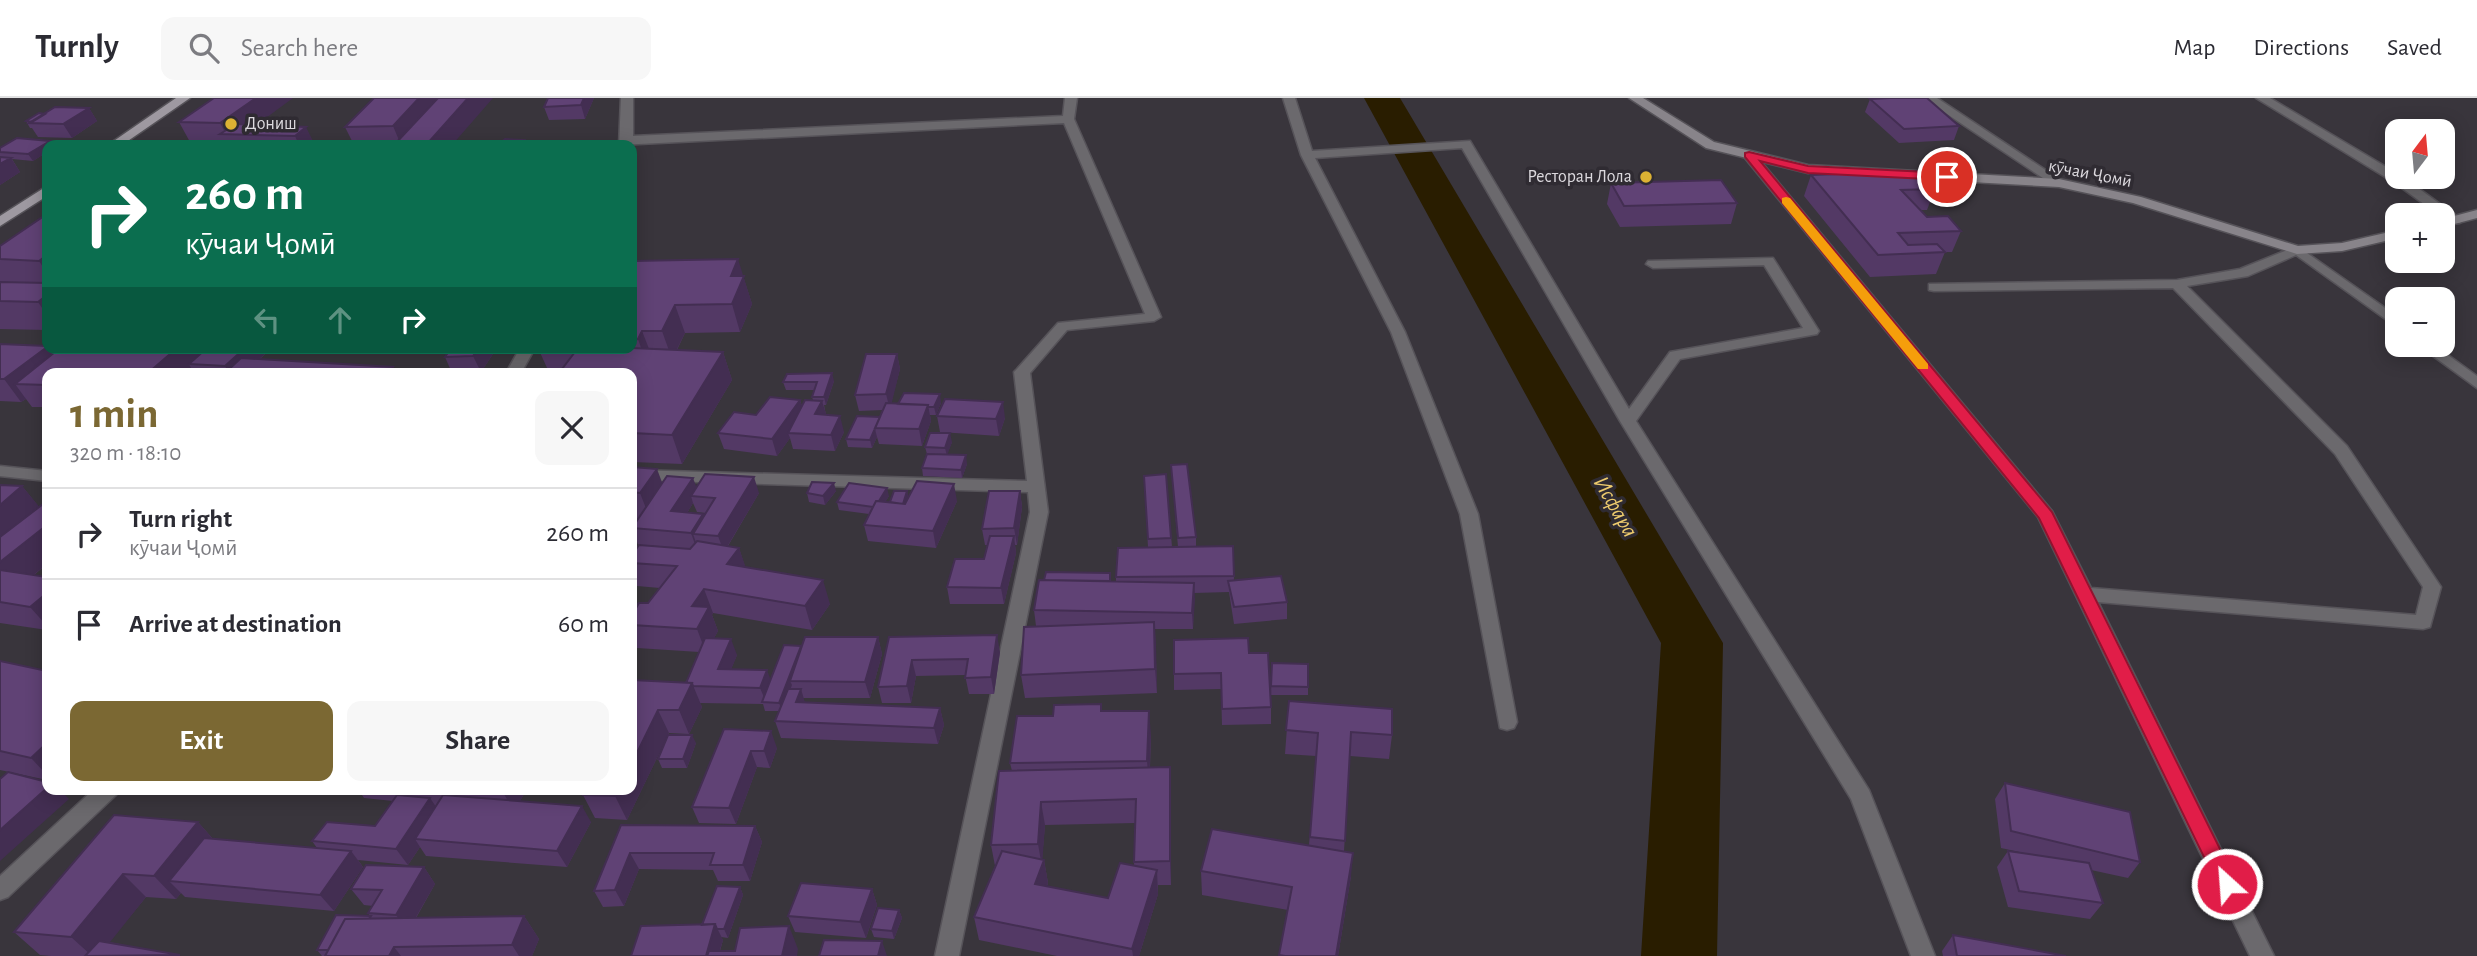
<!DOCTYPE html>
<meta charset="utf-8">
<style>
:root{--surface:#fff;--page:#f7f7f7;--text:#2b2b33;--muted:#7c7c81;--line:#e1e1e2;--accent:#7b6833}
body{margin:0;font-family:"Alegreya Sans",sans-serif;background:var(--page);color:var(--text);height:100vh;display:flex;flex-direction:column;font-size:26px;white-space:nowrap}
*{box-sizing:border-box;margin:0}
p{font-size:23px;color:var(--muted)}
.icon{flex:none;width:38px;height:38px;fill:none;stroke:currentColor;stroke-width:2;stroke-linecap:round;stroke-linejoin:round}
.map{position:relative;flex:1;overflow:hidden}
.drawer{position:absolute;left:42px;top:270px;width:595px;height:427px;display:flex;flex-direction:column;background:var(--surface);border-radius:14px;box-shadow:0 4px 18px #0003}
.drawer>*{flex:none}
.top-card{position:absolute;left:42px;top:42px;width:595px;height:214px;border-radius:14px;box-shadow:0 4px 18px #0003;background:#0b6e4f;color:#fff;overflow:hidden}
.needle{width:46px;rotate:16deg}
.buttons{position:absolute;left:2385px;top:21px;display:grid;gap:14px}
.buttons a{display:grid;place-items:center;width:70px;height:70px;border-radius:14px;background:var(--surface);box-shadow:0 4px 18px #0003;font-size:35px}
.pin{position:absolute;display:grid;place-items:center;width:60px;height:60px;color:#fff;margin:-30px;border:4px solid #fff;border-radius:50%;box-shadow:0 2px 7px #0007}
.me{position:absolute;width:77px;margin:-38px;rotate:334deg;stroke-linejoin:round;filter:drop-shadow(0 0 5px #0008)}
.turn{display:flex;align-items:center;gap:24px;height:147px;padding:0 28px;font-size:32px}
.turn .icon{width:91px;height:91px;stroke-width:2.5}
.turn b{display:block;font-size:49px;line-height:60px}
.lanes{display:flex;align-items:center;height:66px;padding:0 28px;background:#0003;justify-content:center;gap:35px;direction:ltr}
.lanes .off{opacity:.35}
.round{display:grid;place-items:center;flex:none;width:74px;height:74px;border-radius:14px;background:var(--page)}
.summary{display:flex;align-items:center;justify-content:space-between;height:119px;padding:0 28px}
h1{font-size:42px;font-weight:700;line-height:52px;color:var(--accent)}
.cta{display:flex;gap:14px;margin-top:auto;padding:14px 28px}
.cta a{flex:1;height:80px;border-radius:14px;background:var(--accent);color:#fff;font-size:28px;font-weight:700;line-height:80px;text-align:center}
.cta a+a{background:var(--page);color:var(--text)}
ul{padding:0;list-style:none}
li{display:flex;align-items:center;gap:21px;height:91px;padding:0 28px;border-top:2px solid var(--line)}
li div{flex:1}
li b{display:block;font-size:26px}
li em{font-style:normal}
header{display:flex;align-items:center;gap:42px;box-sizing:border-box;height:98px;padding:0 35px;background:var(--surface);border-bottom:2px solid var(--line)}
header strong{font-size:33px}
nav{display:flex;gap:38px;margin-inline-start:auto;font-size:24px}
.search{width:490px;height:63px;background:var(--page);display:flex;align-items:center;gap:18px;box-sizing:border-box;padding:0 24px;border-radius:14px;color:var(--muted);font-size:26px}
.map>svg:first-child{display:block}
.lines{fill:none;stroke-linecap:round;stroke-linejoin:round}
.river{fill:#291d00;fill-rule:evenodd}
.street-casing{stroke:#565359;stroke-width:3}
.secondary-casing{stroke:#565359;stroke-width:3}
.primary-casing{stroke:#565359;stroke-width:3}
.street{fill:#6b696d;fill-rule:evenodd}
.secondary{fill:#88848a;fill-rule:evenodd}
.primary{fill:#9e99a1;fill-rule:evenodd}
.wall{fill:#533965;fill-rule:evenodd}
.shaded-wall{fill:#432e52}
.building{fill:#604275;stroke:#432e52;stroke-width:2}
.route{fill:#e11d48;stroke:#92132f;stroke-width:2}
.slow{fill:#f59e0b}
.poi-dot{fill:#dcb233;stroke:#2f2b32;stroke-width:2.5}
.labels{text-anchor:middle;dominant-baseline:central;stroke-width:7;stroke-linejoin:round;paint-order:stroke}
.far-poi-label{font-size:18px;fill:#dcd9de;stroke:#2f2b32;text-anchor:start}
.far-street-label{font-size:18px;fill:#dcd9de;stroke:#2f2b32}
.water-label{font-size:23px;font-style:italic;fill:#ecca6d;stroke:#2f2b32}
</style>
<header>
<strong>Turnly</strong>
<div class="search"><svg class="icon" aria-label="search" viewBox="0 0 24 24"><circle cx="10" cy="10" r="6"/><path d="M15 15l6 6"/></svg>Search here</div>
<nav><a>Map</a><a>Directions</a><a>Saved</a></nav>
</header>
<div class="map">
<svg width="2477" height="858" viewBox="0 0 2477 858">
<rect width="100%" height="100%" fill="#39353c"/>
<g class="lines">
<path class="river" d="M1364 0H1400L1723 545 1717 858H1641L1661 545Z"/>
<g class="street-casing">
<path id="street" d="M621 0H633V38L1063 18 1065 0H1077L1074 21 1161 219 1154 223 1067 232 1030 275 1048 414 959 858H935L1030 414 1028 394 632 382V372L1027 383 1014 274 1017 271 1058 225 1145 216 1064 25 619 47Z
M1283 0H1295L1312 53 1470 43 1629 311 1670 254 1803 230 1764 167 1653 170 1646 166 1648 163 1773 160 1819 233 1817 236 1680 261 1636 323 1869 692 1935 858H1911L1851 701 1620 323 1462 50 1315 60 1405 234 1478 416 1517 624 1514 630 1507 632 1500 630 1460 416 1391 234 1301 57Z
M1923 0H1937L2065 85 2063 88H2055Z
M2256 0H2270L2398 76V79H2403L2462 122 2460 125H2450L2395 85Z
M1749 53 1753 54 2052 413 2091 490 2416 517 2423 489 2335 356 2173 190 1934 193 1929 192V186L2177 182 2240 171 2297 148 2398 219V230L2296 157 2248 178 2187 188 2347 348 2441 489 2430 529 2423 531 2098 504 2274 858H2250L2038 419 1745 60 1743 57Z
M2418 247H2434L2477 278V290Z
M520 250H535L521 275H506Z
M0 368 47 373V383L0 378Z
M94 691H119L116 697 8 799 0 802V778Z"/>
</g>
<g class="secondary-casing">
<path id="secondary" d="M1629 0H1643L1714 44 1808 67 2059 81 2141 99 2298 148 2342 145 2398 132V140L2342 153 2297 156 2133 105 2059 89 1808 75 1706 50Z
M2477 112V120L2443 129V121Z"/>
</g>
<g class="primary-casing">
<path id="primary" d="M176 0H190L122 47H108Z
M47 88V98L0 128V118Z"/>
</g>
<use href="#street" class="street"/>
<use href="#secondary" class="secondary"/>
<use href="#primary" class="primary"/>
</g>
<path class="wall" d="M374 0 454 45H464L465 47H354L345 29Z
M548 0H594L585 21 549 22 544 9Z
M1870 1 1959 28 1954 42 1899 45 1865 14Z
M89 10 97 23 72 40 38 39 32 30H30L26 23 45 16Z
M179 24 257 26 313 43 308 47H226L225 45 190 44Z
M50 43 53 47H47V54L33 63 12 61 20 74 0 87V50Z
M1811 77 1935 91 1927 112H1920L1927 119 1961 133 1952 154H1945L1936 176 1870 179 1804 98Z
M1611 85 1737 105 1731 126 1620 129 1607 106Z
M47 116V232L0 231V148Z
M632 163 743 178 752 206 740 234 685 235 677 252 723 254 732 282 682 366 632 364V275L548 272 538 250H632Z
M0 246 53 256 204 250 205 252 207 250H271L260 261 396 275H194L192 272 189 275H47V309H32L26 301 21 304 0 303Z
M497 250 481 274 452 275 445 259Z
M897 256 900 271 891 305H941L936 317H930L931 323 922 348 879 346 877 339 872 350 848 349 846 341 880 319 883 312 859 313 855 297Z
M834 283 826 307H824L826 317 844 334 835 353 793 351 790 340 777 358 724 351 718 335 800 302 802 308 813 302 812 299 815 292H786L783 284Z
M937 318 1005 320 999 338 940 334Z
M952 344 947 356 967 366 962 380 923 378 922 370 927 356 925 349Z
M1171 367 1196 439V448H1233L1234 483 1287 504V521L1234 526 1229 494 1194 495 1193 531H1155L1157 595 1025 600 1021 577 1036 528 1034 512 1111 483 1116 484V479L1148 449 1144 378 1166 376 1172 449H1178Z
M632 369 662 385 759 395 728 448 739 450 745 469 830 506 812 532 713 515 712 517 718 533 714 540 737 557 731 571 771 582 801 550 878 539 882 556 870 600H803L805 605 940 610 944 627 938 646 781 640 775 623 779 613H765L763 606 700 605 702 609 689 636 669 635 668 637 696 645 687 670H662L658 661 668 637 627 722 595 720 583 697 632 691V582L686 585 699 554 637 550 634 545 632 548V501L638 506 648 505 660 490 637 488 634 481 632 485ZM693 405 697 414 706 415 704 418 687 415ZM637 444 638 447 659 448 635 453 633 450Z
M0 387 22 388 39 409 47 466 34 477 47 479V532L0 525Z
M836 393 825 407 809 404 807 395Z
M907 393 908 400 957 403 936 450 868 443 864 427 869 416 839 412 837 404 889 398 885 404H890Z
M1020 393 1022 409 1017 447H1015L1016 455 1004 506H950L947 489 984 461 987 447H985L982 431Z
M889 539 1000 554 994 596H969L965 577 916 578 911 605H882L878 589Z
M1249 555 1271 609V626L1222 627 1221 591 1174 592V576Z
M0 563 47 573V682L0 672Z
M1272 565 1308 589V597H1271Z
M1289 603 1392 637 1389 661 1350 658 1344 753 1351 778 1338 858H1279L1288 812 1202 797 1201 773 1309 747 1316 658 1285 656Z
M1102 613 1151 637 1150 669H1170L1171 692V787H1158V796L1139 858H1057L979 842 974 819 995 768 991 747 1012 673 1010 665 1053 618ZM1135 725 1134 768 1108 800 1047 788 1048 785 1044 762 1042 761 1045 727Z
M724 631 777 650 770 670 757 669 736 726 699 725 692 709Z
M2005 685 2140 764 2128 780 2091 772 2103 805 2090 821 2008 809 1997 769 2008 753 2024 755 2001 750 1995 701Z
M358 691H527L520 703 591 724 567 769 426 758 420 749 408 767 358 762 363 769 334 813 185 799 181 795 176 801 146 799 109 844 180 858H51L40 857 14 834 198 724 213 741 317 750 312 743 375 728 393 703 364 700Z
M621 727 755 728 762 744 750 783H718L713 772 639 771 624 808 603 809 594 793Z
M424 769 435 786 416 820 524 818 539 841 532 858H322L317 852 370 818 368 815 373 808 364 807 351 791Z
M740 789 743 797 728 840 721 839 723 842 720 853 798 851 631 858 702 827Z
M872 791 877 807 866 840 795 834 788 818Z
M899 812 902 820 894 841 874 839 871 831Z
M1953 837 2066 858H1943L1942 853Z"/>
<path class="shaded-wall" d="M256 0H293L243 37 226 36 220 25Z
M419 0H446L401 47 393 28Z
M468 0H493L452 47 427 46Z
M584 0H594L585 21 581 7Z
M89 10 97 23 72 40 63 26Z
M306 29 313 43 308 47H299L295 38Z
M524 42 526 47H518Z
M50 43 53 47H47V54L33 63 28 56Z
M11 60 20 74 0 87V66Z
M47 157V175L39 163Z
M738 161 752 206 740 234 732 206 731 178Z
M47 197V217L38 204Z
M675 207 685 235 672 261 662 233Z
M642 233 653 261 648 270 638 241Z
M47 249 64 271 15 286 26 301 21 304 4 281Z
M177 250H204L208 258 189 266 192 272 189 275H148Z
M245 250H271L245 275H229L225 268Z
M479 250H497L481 274 473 258Z
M723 254 732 282 682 366 672 337Z
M897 256 900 271 890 312 886 296Z
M393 269 396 275H388Z
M832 275 834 283 826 307 824 299Z
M940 296 941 305 936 317 934 309Z
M800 302 805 318 788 335 790 340 777 358 772 341Z
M822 303 827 319 815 316Z
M1003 304 1005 320 999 338 996 321Z
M928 307 931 323 922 348 919 331Z
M840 318 844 334 835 353 831 337Z
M875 331 877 339 872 350 870 342Z
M950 335 952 344 947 358 945 350Z
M966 357 967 366 962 380 961 372Z
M657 371 666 395 649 418 640 395Z
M754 379 759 395 724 454 718 438Z
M693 380 699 396 691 398 693 405 678 430 671 413Z
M834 385 836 393 825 407 823 398Z
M954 386 957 403 936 450 933 433Z
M22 388 41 411 0 448V407Z
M887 390 889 398 877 418 875 409Z
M907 393 909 401 903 417 901 409Z
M1020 393 1022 409 1017 447 1014 430Z
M634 412 641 431 632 430V415Z
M703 416 709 432 693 436 698 450 697 452 691 435Z
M47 427V466L12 494 0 480V464Z
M632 431 637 444 633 450 640 466 632 465Z
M1014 438 1016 455 1004 506 1001 490Z
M739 450 747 473 727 466Z
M823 482 830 506 812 532 805 508Z
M1194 485 1195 501 1193 531 1192 515Z
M704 491 713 515 712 517 718 533 706 555 697 531 692 508Z
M47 495V528L30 509Z
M636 502 646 526 632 527V508Z
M1154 524 1156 548 1157 595 1155 571Z
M997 537 1000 554 994 596 991 579Z
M878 539 882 556 870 600 865 584Z
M731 541 737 557 725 587 718 571Z
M801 548 803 556 790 583 792 587 782 613 779 605Z
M912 562 916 578 911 605 907 588Z
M767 572 773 588 766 604 760 590Z
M692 585 702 609 689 636 679 612Z
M801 591 806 608 796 604Z
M940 610 944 627 938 646 934 630Z
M658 612 669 635 627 722 615 698 618 691H632V665Z
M1149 613 1151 637 1149 687 1147 663Z
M771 633 777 650 770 670 764 653Z
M692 637 696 645 687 670 683 661Z
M47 645V677L31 660Z
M751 653 757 669 736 726 729 710Z
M1170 669 1171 692V787L1170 763Z
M47 690V691H59L69 701 0 763V732Z
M501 691H527L514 713Z
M430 700 441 716 415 741 420 749 408 767 396 751Z
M1041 704 1045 727 1042 768 1044 762 1048 785 1039 809 1035 786 1042 769 1038 746Z
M582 708 591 724 567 769 557 753Z
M198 724 218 747 169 783 181 795 176 801 154 778Z
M755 728 762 744 750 783 743 767Z
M351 753 363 769 334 813 320 797Z
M630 755 639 771 624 808 615 792Z
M1353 755 1351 778 1338 858H1336Z
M424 769 435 786 408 833 396 817Z
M1157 772 1158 796 1139 858H1133L1132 851Z
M123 776 146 799 99 858H92L71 839Z
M740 789 743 797 728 840 724 831Z
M872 791 877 807 866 840 860 824Z
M899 812 902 820 894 841 892 833Z
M524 818 539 841 532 858H519L512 847Z
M715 826 723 842 718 858H706Z
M789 828 798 851 797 858H782Z
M882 843 887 858H878Z
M394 849 401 858H389Z"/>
<path class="building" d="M214 0H256L220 25 179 24Z
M374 0H419L393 28 345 29Z
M438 0H468L427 46 464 45 463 47H394Z
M548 0H584L581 7 544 9Z
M1890 0H1927L1959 28 1904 31 1870 1Z
M55 9 89 10 63 26 29 25Z
M39 15 45 16 32 24 26 23Z
M236 26 306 29 295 38 220 36Z
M17 40 50 43 28 56 0 54V50Z
M505 41 524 42 518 47H498Z
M156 43 207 45 204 47H150Z
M0 59 11 60 0 66Z
M1919 73 1935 91 1901 92 1927 119 1948 118 1961 133 1898 135 1908 147 1937 146 1945 154 1878 157 1811 77Z
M1721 82 1737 105 1624 108 1611 85Z
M47 116V157L39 163 0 161V148Z
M738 161 731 178H744L732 206 675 207 662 233H642L638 241 632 242V163Z
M0 184 47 185V197L38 204 0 203Z
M0 246 47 248V249L4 281H0Z
M60 250H177L148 275H47V287L15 286Z
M207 250H245L225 268 189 266Z
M451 250H479L473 258 445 259Z
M578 250H632L723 254 672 337 632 335V275H559Z
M866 256H897L886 296 855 297Z
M241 260 393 269 388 275H225Z
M832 275 824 299H812L817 284H783L787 276Z
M904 295 940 296 934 309H928V307L898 306Z
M770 299 800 302 772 341 718 335 734 314 756 317Z
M945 301 1003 304 996 321 937 318Z
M805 302 822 303 815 316 840 318 831 337 788 335Z
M886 305 928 307 919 331 875 330Z
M857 318 880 319 870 342 846 341Z
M930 335H950L945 350 925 349Z
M927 356 966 357 961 372 922 370Z
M1187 366 1196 439 1178 440 1171 367Z
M632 369 657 371 640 395 632 394Z
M705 376 754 379 718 438 693 436 715 400 691 398Z
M1166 376 1171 440 1148 441 1144 378Z
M667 378 693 380 671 413 703 416 691 435 632 430Z
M917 383 954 386 933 433 864 427 876 403 905 406Z
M812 384 834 385 823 398 807 395Z
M849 385 887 390 879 403H876L873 409 837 404Z
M0 387 22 388 0 407Z
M894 393H907L903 406 890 404Z
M989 393H1020L1014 430 982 431Z
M47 403V427L0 464V439Z
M990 438H1014L1001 490 947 489 955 461H984Z
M697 443 739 450 727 466 823 482 805 508 704 491 692 508 709 509 697 531 632 527V517L639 505H648L677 468 632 465V457L639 447 690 451Z
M1233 448 1234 478 1116 479 1118 450Z
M0 472 47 479V495L30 509 0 504Z
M1046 474 1110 475V483L1044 482Z
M1281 478 1287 504 1234 509 1228 483Z
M1039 482 1194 485 1192 515 1034 512Z
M1154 524 1155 571 1021 577 1024 529Z
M997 537 991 579 965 580 968 561 912 562 907 588 878 589 889 539Z
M805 539H878L865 584 790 583Z
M705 540 731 541 718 571 767 572 760 590 693 588 692 585H686Z
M1248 540 1249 555H1268L1271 609 1222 611 1221 575 1174 576V542Z
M784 547 801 548 779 605 762 604Z
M0 563 47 573V645L31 660 0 653Z
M1272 565 1308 566V589L1271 588Z
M632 582 692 585 679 612H658L632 665Z
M788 591H801L796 604 940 610 934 630 775 623Z
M1289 603 1392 611V637L1351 634 1345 743 1310 739 1318 635 1286 632Z
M1101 606V613H1149L1147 663 1010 665 1017 618H1053L1054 607Z
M724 631 771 633 764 653H751L729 710 692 709Z
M668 637H692L683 661H658Z
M1170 669V763L1134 764 1136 701 1041 704 1038 746 991 747 999 673Z
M8 674 47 684V690L0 732V681Z
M2005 685 2130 714 2140 764 2011 733Z
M585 691H618L615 698 583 697Z
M397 697 430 700 396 751 312 743 327 724 375 728Z
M443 697 582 708 557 753 415 741Z
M114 717 198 724 154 778 123 776 71 839 14 834Z
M621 727 755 728 743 767H710L714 755H630L615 792 594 793Z
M1212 731 1353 755 1336 858H1285L1279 857 1292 789 1201 773Z
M204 740 351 753 320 797 169 783Z
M1002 753 1044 762 1035 786 1108 800 1120 765 1157 772 1132 851 974 819Z
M2008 753 2089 765 2103 805 2019 793Z
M366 767 424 769 396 817 368 815 382 792 351 791Z
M801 785 872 791 860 824 788 818Z
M717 788 740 789 724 831H717L715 826 702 827Z
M878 810 899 812 892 833 871 831Z
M336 817 371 818 369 821H345L328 852H317Z
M524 818 512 847 394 849 389 858H325L345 821Z
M715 826 706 858H631L641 828Z
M789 828 782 858H707L709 853H735L740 830Z
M1953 837 2066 858H1957Z
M824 842 882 843 878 858H819Z
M99 843 180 857 85 858Z"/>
<path class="route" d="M1749 54 1808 68 1947 75 1953 79 1947 82 1808 75 1760 63 2052 414 2234 779 2237 786 2234 792 2227 795 2220 792 2039 420 1745 59V55Z"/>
<path class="slow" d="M1786 99 1790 100 1928 266V271H1918L1782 105V100Z"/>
<g class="poi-dot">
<circle cx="231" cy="26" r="7"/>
<circle cx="1646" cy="79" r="7"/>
</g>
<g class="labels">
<g class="far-poi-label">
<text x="245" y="26">Дониш</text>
<text x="1632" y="79" text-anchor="end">Ресторан Лола</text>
</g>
<g class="far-street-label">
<text transform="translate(2090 76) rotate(11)">кӯчаи Ҷомӣ</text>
</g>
<g class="water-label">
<text transform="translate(1615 409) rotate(60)">Исфара</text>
</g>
</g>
</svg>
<div class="buttons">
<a><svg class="needle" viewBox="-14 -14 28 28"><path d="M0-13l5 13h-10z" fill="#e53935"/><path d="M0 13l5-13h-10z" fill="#7c7c81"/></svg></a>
<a>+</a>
<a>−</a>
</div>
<div class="pin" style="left:1947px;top:79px;background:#d93025"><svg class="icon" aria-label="arrive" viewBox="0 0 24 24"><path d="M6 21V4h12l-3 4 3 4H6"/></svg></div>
<svg class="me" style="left:2227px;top:786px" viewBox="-20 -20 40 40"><circle r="17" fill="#e11d48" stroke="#fff" stroke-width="3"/><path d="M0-11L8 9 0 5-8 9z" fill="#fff"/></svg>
<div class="top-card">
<div class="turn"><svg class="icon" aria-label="right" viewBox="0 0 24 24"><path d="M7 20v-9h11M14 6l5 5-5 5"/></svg><div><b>260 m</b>кӯчаи Ҷомӣ</div></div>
<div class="lanes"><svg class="icon off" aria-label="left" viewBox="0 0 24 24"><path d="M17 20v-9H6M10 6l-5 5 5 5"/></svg><svg class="icon off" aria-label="ahead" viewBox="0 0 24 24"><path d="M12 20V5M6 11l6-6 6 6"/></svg><svg class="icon" aria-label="right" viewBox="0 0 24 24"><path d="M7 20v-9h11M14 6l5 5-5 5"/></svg></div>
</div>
<section class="drawer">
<div class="summary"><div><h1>1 min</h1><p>320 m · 18:10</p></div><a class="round"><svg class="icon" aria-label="close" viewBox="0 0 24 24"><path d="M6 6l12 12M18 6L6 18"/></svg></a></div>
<ul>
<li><svg class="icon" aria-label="right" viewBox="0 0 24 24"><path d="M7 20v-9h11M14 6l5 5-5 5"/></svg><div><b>Turn right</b><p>кӯчаи Ҷомӣ</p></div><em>260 m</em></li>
<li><svg class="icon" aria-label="arrive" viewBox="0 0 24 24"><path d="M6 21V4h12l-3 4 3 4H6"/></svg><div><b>Arrive at destination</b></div><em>60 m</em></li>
</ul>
<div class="cta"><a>Exit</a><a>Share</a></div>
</section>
</div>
